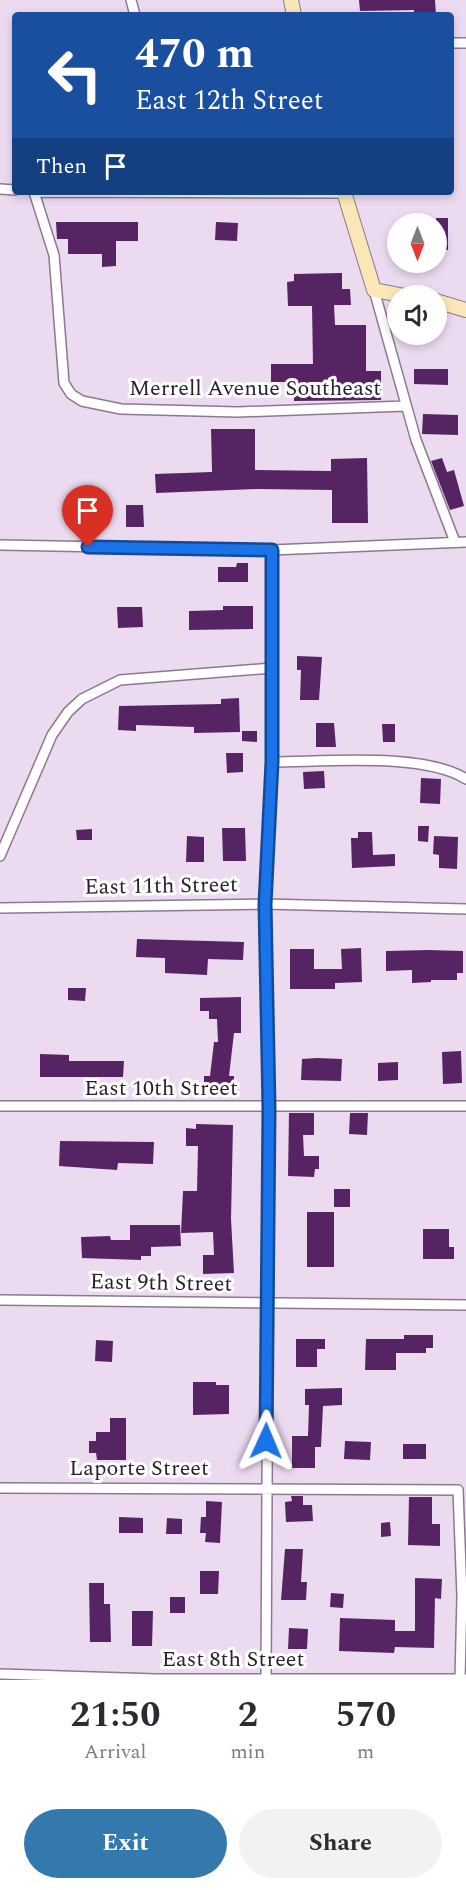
<!DOCTYPE html>
<style>
:root{--surface:#fff;--page:#f2f2f3;--text:#2b2b33;--muted:#7c7c81;--accent:#3379ae}
body{margin:0;font-family:Spectral,serif;background:var(--page);color:var(--text);height:100vh;display:flex;flex-direction:column;font-size:22px;white-space:nowrap}
*{box-sizing:border-box;margin:0}
p{font-size:20px;color:var(--muted)}
.icon{flex:none;width:33px;height:33px;fill:none;stroke:currentColor;stroke-width:2;stroke-linecap:round;stroke-linejoin:round}
.map{position:relative;height:1680px;overflow:hidden}
.sheet{display:flex;flex-direction:column;background:var(--surface);flex:1}
.sheet>*{flex:none}
.top-card{position:absolute;left:12px;top:12px;width:442px;height:183px;border-radius:6px;box-shadow:0 3px 9px #0003;background:#1a4fa0;color:#fff;overflow:hidden}
.needle{width:39px;rotate:180deg}
.tools{position:absolute;left:387px;top:213px;display:grid;gap:12px}
.tools a{display:grid;place-items:center;width:60px;height:60px;border-radius:50%;background:var(--surface);box-shadow:0 3px 9px #0003;font-size:30px}
.pin{position:absolute;display:grid;place-items:center;width:51px;height:51px;color:#fff;margin:-62px -26px;border-radius:50% 50% 50% 0;rotate:-45deg;box-shadow:0 0 6px #0007}
.pin .icon{rotate:45deg}
.me{position:absolute;width:66px;margin:-33px;rotate:1deg;stroke-linejoin:round;filter:drop-shadow(0 0 4px #0008)}
.turn{display:flex;align-items:center;gap:21px;height:126px;padding:0 24px;font-size:27px}
.turn .icon{width:78px;height:78px;stroke-width:2.5}
.turn b{display:block;font-size:42px;line-height:51px}
.then{display:flex;align-items:center;height:57px;padding:0 24px;background:#0003;gap:12px;font-size:22px}
.eta{display:flex;justify-content:space-evenly;align-items:center;height:102px;text-align:center}
.eta b{font-size:36px;font-weight:700;line-height:42px}
.button{display:flex;gap:12px;margin-top:auto;padding:12px 24px}
.button a{flex:1;height:69px;border-radius:36px;background:var(--accent);color:#fff;font-size:24px;font-weight:700;line-height:69px;text-align:center}
.button a+a{background:var(--page);color:var(--text)}
.map>svg:first-child{display:block}
.building{fill:#572463}
.lines{fill:none;stroke-linecap:round;stroke-linejoin:round}
.street-casing{stroke:#8b7a8e;stroke-width:12}
.secondary-casing{stroke:#8b7a8e;stroke-width:16}
.street{stroke:#fff;stroke-width:9}
.secondary{stroke:#fae6b6;stroke-width:14}
.route-casing{stroke:#114b97;stroke-width:15}
.route{stroke:#1a73e8;stroke-width:10}
.labels{text-anchor:middle;dominant-baseline:central;stroke-width:6;stroke-linejoin:round;paint-order:stroke}
.street-label{font-size:22px;fill:#28212a;stroke:#fff}
</style>
<div class="map">
<svg width="466" height="1680" viewBox="0 0 466 1680">
<rect width="100%" height="100%" fill="#ecdaf1"/>
<path class="building" d="M359 0H435L436 15H414V10L360 11Z
M436 218H448V250H436Z
M56 222H138V241H116V266L102 267V254H68V239H57Z
M216 222 238 223 237 241 215 240Z
M342 273V289H350L351 305H334L335 325H366V371H381V400L294 401V382H271V364H313L312 306H288L287 282 294 281V274Z
M414 369H448V385L414 384Z
M423 414 458 415V435L422 434Z
M211 429H255V470L331 471V459L367 458 368 523H332V490L258 489 156 493 155 474 212 472Z
M442 458 447 472 454 470 464 506 450 510 431 461Z
M126 505H143L144 527H126Z
M107 507V527H88L87 508Z
M237 563H248V582H218V567H236Z
M223 606H253V629L189 630V611L223 610Z
M117 607H142L143 627 118 628Z
M297 656 322 657 319 700H300L301 670H297Z
M239 698 240 732 194 733V727L136 725V731L118 730 119 706 221 704V699Z
M316 723H334L336 747H316Z
M382 724H395V742H383Z
M242 731H257V742L242 741Z
M226 753H243V772L227 773Z
M324 771 325 788 304 789 303 772Z
M421 778 441 779 440 804 420 803Z
M418 826H429L428 842 418 841Z
M222 828H245L246 861H223Z
M92 829V840H77L76 830Z
M358 832H372L373 855 395 854V866L352 868 351 838H358Z
M187 836 204 837V862H186Z
M434 836 458 837 457 869 439 868V855L433 854Z
M137 939 244 942 243 960 208 959 207 975 165 973V958L136 957Z
M361 948 362 982 335 983V989H290V949H314V969H342L341 949Z
M429 950 463 951V973H457V980H431V982L412 983V970L386 971V951Z
M68 988H86L85 1001 68 1000Z
M241 997V1033H234L229 1076H234V1096L204 1095V1076H210L214 1042H218L217 1019H209V1011H200V998Z
M461 1051 462 1083 443 1084 442 1052Z
M40 1054 69 1055V1061H124L123 1077H40Z
M317 1058 342 1059 341 1081 301 1080 302 1059Z
M398 1062V1080L378 1081V1063Z
M289 1113H314V1135H303L304 1156H319V1169H315L314 1177 288 1176Z
M350 1113H368L367 1135 349 1134Z
M196 1124 233 1125 231 1219 234 1273 203 1274V1255H214L213 1232 181 1233 183 1191H197L198 1146H186V1128L196 1129Z
M60 1141 154 1142 153 1164 118 1163 117 1170 59 1166Z
M334 1189H350V1207H334Z
M307 1212H334V1267H307Z
M130 1225H180L181 1246 151 1247V1256H141V1260L82 1258 81 1237 110 1236 111 1240H130Z
M423 1229H449V1247H454V1259H423Z
M404 1335H433V1348H426V1353H396V1370H365L366 1339H404Z
M296 1339H325V1349H317V1367H296Z
M96 1340 113 1341 112 1362 95 1361Z
M193 1382H216V1385H229V1414L193 1415Z
M342 1388V1405L323 1406 321 1447H315V1468H292V1436H308L309 1405H305V1389Z
M110 1418H126V1460H97L96 1453H89V1441H96V1432H110Z
M345 1441 371 1442 370 1460 344 1459Z
M403 1444H426V1459H403Z
M291 1496H303V1505H312L313 1521 286 1522 285 1502 292 1501Z
M409 1497H432V1524H440V1546L408 1545Z
M206 1501 222 1502 220 1543 205 1542 206 1533H200L201 1517H206Z
M119 1517 143 1518V1533H119Z
M167 1518 182 1519V1534H166Z
M390 1522 391 1536 381 1537V1523Z
M285 1549H303L301 1582H307L306 1600H281Z
M200 1571H219L218 1594H200Z
M415 1578 442 1579 441 1599 435 1598 434 1648 395 1647 394 1653 339 1651 340 1618 395 1620V1631H415Z
M89 1583H104V1604H110L111 1642H90Z
M331 1593 344 1594 343 1608 330 1607Z
M170 1597H185V1613H170Z
M132 1611H153L152 1646H132Z
M289 1628 308 1629 307 1649H288Z"/>
<g class="lines">
<g class="street-casing">
<path id="street" d="M131 0 135 15
M452 43H466
M0 189 15 190
M34 192 54 255 64 383 71 394 82 401 121 409 238 412 406 406
M34 192 344 193
M374 290 416 440 455 542
M0 545 272 550 466 542
M272 762C323 762 424 752 466 779
M0 856 52 735 68 712 82 699 120 680 272 668
M0 908 265 904 466 909
M0 1106H466
M0 1300 466 1305
M0 1488 458 1490 462 1596 460 1679
M0 1674 156 1679H466
M266 1680 269 1108 265 904 272 762V550"/>
</g>
<g class="secondary-casing">
<path id="secondary" d="M291 0 294 15
M344 192 374 290 405 296
M436 301 466 310"/>
</g>
<use href="#street" class="street"/>
<use href="#secondary" class="secondary"/>
</g>
<g class="lines">
<g class="route-casing">
<path id="route" d="M88 547 272 550V762L265 904 269 1108 266 1441"/>
</g>
<use href="#route" class="route"/>
</g>
<g class="labels">
<g class="street-label">
<text x="255" y="388">Merrell Avenue Southeast</text>
<text transform="translate(161 886) rotate(-1)">East 11th Street</text>
<text x="161" y="1088">East 10th Street</text>
<text transform="translate(161 1283) rotate(1)">East 9th Street</text>
<text x="139" y="1468">Laporte Street</text>
<text x="233" y="1659">East 8th Street</text>
</g>
</g>
</svg>
<div class="tools">
<a><svg class="needle" viewBox="-14 -14 28 28"><path d="M0-13l5 13h-10z" fill="#e53935"/><path d="M0 13l5-13h-10z" fill="#7c7c81"/></svg></a>
<a><svg class="icon" aria-label="sound" viewBox="0 0 24 24"><path d="M4 9h4l5-4v14l-5-4H4zM17 9q2 3 0 6"/></svg></a>
</div>
<div class="pin" style="left:88px;top:547px;background:#d93025"><svg class="icon" aria-label="arrive" viewBox="0 0 24 24"><path d="M6 21V4h12l-3 4 3 4H6"/></svg></div>
<svg class="me" style="left:266px;top:1441px" viewBox="-20 -20 40 40"><path d="M0-17L14 15 0 8-14 15z" fill="#1a73e8" stroke="#fff" stroke-width="4"/></svg>
<div class="top-card">
<div class="turn"><svg class="icon" aria-label="left" viewBox="0 0 24 24"><path d="M17 20v-9H6M10 6l-5 5 5 5"/></svg><div><b>470 m</b>East 12th Street</div></div>
<div class="then">Then<svg class="icon" aria-label="arrive" viewBox="0 0 24 24"><path d="M6 21V4h12l-3 4 3 4H6"/></svg></div>
</div>
</div>
<section class="sheet">
<div class="eta">
<div><b>21:50</b><p>Arrival</p></div>
<div><b>2</b><p>min</p></div>
<div><b>570</b><p>m</p></div>
</div>
<div class="button"><a>Exit</a><a>Share</a></div>
</section>
